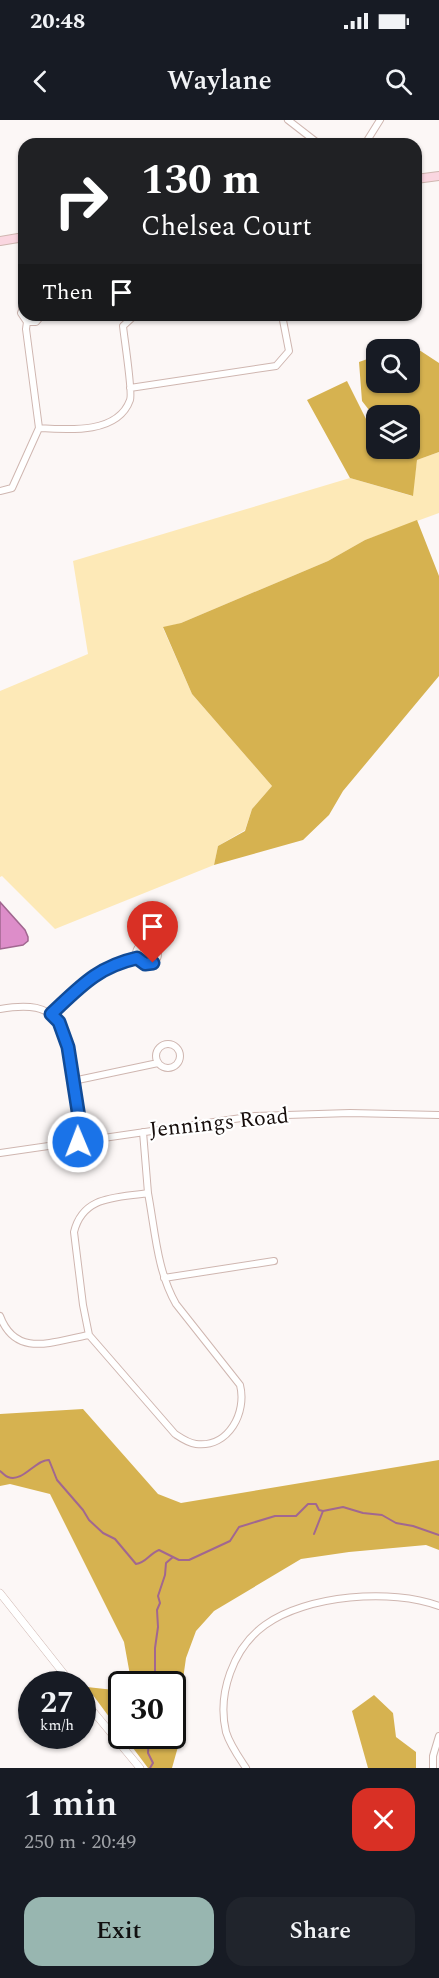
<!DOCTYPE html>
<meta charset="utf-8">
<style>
:root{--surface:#171b24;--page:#20242c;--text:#f1f3f6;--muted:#9ea1a6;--accent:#98b6b0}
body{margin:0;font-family:Spectral,serif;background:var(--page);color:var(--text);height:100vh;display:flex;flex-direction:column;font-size:22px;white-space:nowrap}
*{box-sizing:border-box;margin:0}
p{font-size:20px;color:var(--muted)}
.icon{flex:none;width:33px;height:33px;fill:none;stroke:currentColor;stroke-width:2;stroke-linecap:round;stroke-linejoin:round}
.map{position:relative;height:1648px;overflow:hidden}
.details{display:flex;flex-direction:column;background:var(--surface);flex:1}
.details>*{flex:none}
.guide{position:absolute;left:18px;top:18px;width:404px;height:183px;border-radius:18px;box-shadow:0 2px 4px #0004;background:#202124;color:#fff;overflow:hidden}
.tools{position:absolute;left:366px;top:219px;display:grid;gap:12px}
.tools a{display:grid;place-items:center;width:54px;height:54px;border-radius:12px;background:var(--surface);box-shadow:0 2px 4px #0004;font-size:30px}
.speed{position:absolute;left:18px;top:1551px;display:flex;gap:12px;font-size:30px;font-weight:700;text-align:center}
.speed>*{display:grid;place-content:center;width:78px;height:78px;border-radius:50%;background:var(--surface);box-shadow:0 2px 4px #0004;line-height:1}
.speed small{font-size:15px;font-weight:400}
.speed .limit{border:3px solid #111;border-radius:9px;background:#fff;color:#111}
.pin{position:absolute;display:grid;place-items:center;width:51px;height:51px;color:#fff;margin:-62px -26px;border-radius:50% 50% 50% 0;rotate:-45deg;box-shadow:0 0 6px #0007}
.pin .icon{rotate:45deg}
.me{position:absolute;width:66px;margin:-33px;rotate:359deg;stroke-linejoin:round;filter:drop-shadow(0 0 4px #0008)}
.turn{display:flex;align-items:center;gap:21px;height:126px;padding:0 24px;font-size:27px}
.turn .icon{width:78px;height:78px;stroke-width:2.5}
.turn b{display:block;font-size:42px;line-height:51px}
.then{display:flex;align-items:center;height:57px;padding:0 24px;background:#0003;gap:12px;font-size:22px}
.round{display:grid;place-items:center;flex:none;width:63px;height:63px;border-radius:18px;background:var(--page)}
.summary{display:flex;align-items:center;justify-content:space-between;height:102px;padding:0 24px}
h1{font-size:36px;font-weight:600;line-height:45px}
.action{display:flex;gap:12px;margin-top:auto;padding:12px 24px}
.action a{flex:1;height:69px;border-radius:18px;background:var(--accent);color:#111;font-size:24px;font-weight:600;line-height:69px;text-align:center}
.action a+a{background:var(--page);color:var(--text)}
.status{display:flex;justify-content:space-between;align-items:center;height:42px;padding:0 30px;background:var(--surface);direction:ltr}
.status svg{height:16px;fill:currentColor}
header{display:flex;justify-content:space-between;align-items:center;height:78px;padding:0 24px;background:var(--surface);font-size:27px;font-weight:600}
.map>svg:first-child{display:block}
.green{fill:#fde9b7}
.forest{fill:#d6b250}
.water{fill:#dd8dc9;stroke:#a16790;stroke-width:1.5}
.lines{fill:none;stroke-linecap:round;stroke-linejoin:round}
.stream{stroke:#a16790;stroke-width:2}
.minor-casing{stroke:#cfb6b0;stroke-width:8}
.tertiary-casing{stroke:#cfb6b0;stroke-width:8}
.secondary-casing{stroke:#cfb6b0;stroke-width:10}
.minor{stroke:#fff;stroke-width:6}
.tertiary{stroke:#fff;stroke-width:7}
.secondary{stroke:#fad6e0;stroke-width:8}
.route-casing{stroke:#114b97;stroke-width:15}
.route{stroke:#1a73e8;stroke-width:10}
.labels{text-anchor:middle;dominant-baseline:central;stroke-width:4.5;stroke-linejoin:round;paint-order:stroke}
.street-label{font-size:22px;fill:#160d0b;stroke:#fff}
</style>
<div class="status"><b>20:48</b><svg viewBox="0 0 49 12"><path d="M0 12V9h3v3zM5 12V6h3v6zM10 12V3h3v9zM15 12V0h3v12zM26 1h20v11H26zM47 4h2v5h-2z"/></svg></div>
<header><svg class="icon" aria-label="back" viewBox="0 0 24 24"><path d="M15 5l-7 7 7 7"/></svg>Waylane<svg class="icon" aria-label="search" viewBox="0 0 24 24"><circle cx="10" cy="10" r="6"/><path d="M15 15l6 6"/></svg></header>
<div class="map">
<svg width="439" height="1648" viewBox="0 0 439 1648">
<rect width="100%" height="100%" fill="#fcf7f6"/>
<path class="green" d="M439 332V393L365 420 328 441 181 503 163 508 192 574 272 666 252 689 245 710 218 726 214 745 55 809 2 756 0 757V571L88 534 73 441 350 358 412 376 417 340Z"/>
<path class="forest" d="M410 224 439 243V332L417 340 413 376 350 358 307 280 347 261 371 309 376 306V328H410V296H376V299L362 281 359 242 376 236V262H410V230L394 229Z
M417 400 439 456V556L343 671 329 695 303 720 214 745 218 726 245 711 252 689 272 666 192 574 163 507 181 503 328 441 365 420Z
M83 1289 158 1374 181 1383 439 1340V1430L426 1425 349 1432 301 1439 214 1491 196 1511 186 1538 182 1566 181 1616 172 1648H148L124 1616H172V1564H122L121 1613 87 1567 114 1570 130 1555 124 1522 50 1374 10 1364 0 1366V1294Z
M374 1575 393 1593 396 1617 416 1632V1648H368L352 1591Z"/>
<path class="water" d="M0 782 25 810 28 817V821L23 825 0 829Z"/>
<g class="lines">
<path class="stream" d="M0 1351C3 1353 5 1356 8 1357 23 1363 36 1339 49 1340L57 1360 83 1390 89 1400 103 1413 115 1419 136 1444C146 1443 149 1434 159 1430L179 1440H189L230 1421 239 1407 275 1396H296L308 1384H316L319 1390 323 1391
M323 1391 343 1387 363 1393 382 1395 396 1403 413 1406 439 1415
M314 1414 323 1391
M151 1564V1561L155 1553V1528L158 1507 157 1490 160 1483 158 1476 165 1455 166 1443 173 1437
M149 1616 148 1633 153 1643 150 1648"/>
<g class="minor-casing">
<path id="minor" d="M288 0 319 24
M365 24 380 0
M24 185 21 193 27 202H36L42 195
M130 268 276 246 289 231 282 195
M39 308C69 310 118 314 130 280 133 273 124 217 123 206L135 195
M0 371 12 368 39 308 26 209 27 202
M136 834a11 11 0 1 1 22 0a11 11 0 1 1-22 0Z
M0 889C61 878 65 906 72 957 76 979 80 1000 78 1022
M51 894C80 867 97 847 137 838
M156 936a12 12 0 1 1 24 0a12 12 0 1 1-24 0Z
M73 961 158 943
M143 1012 148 1073
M0 1033 255 996 350 993 439 995
M148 1073C155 1110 157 1151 176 1184L240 1265C247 1292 229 1328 196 1324 188 1323 181 1318 175 1314L89 1215 83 1185 74 1112C83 1075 117 1078 148 1073Z
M164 1158 274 1141
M0 1196C16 1239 54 1221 89 1215
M246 1648C238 1636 230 1625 226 1612 217 1574 233 1528 265 1505 306 1475 392 1468 439 1486
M433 1648V1636L439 1616"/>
</g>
<g class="tertiary-casing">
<path id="tertiary" d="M0 1473 72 1564
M82 1578 140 1648"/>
</g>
<g class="secondary-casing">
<path id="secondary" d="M416 59 439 56
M0 121 24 117"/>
</g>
<use href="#minor" class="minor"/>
<use href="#tertiary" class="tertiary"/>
<use href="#secondary" class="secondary"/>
</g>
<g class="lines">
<g class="route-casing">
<path id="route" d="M78 1022 80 1004 68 927 59 902 51 894C80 867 97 847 137 838L145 844 153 843"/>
</g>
<use href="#route" class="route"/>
</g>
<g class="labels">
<g class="street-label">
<text transform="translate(219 1003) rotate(-6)">Jennings Road</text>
</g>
</g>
</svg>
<div class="tools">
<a><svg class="icon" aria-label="search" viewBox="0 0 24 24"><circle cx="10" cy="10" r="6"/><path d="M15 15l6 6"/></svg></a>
<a><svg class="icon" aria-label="layers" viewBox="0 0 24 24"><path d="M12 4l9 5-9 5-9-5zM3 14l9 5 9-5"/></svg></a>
</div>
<div class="speed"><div>27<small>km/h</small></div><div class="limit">30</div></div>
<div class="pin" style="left:153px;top:843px;background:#d93025"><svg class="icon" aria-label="arrive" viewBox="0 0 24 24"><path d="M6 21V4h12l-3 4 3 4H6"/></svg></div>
<svg class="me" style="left:78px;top:1022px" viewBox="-20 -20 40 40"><circle r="17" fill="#1a73e8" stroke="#fff" stroke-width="3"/><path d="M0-11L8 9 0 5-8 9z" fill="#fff"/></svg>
<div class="guide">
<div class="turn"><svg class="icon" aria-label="right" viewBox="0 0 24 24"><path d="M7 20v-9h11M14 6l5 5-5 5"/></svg><div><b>130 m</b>Chelsea Court</div></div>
<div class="then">Then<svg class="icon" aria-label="arrive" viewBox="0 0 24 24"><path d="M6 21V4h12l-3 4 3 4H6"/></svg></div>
</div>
</div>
<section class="details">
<div class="summary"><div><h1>1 min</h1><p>250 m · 20:49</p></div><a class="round" style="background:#d93025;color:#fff"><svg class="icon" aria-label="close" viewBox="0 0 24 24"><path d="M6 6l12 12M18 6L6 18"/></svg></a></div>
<div class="action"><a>Exit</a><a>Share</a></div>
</section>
